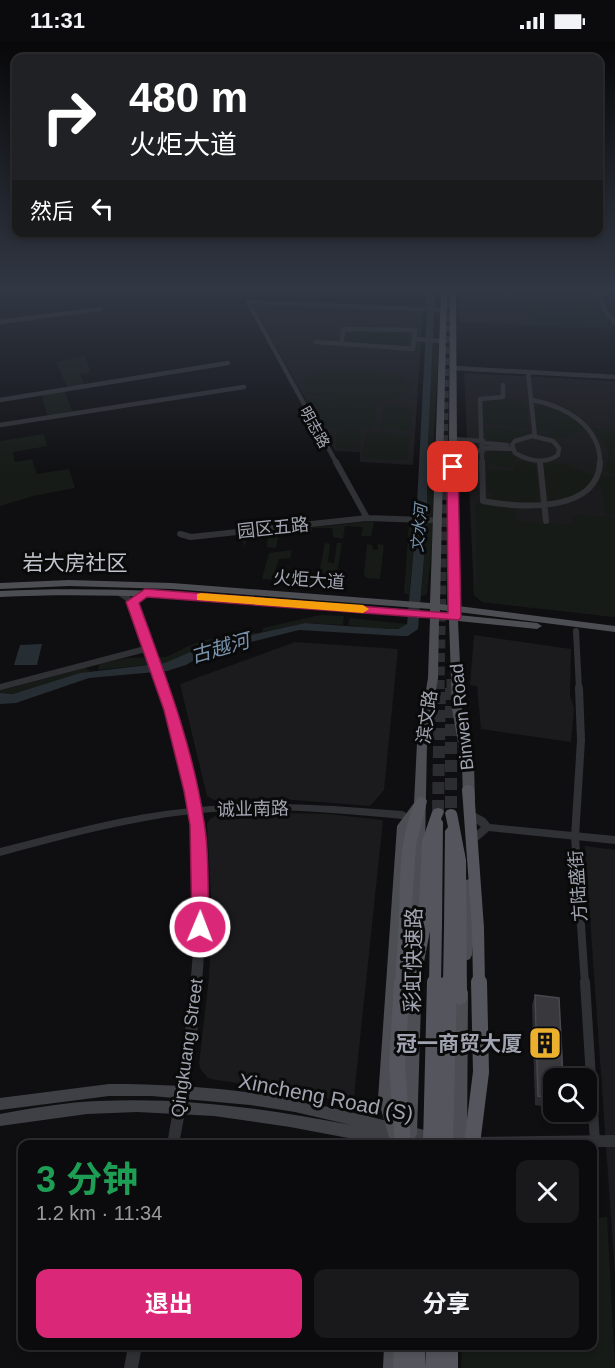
<!DOCTYPE html>
<html lang="zh">
<meta charset="utf-8">
<style>
:root{--surface:#0b0b0d;--page:#19191b;--text:#f1f3f6;--muted:#9a9b9d;--line:#2b2b2e;--accent:#db2777}
body{margin:0;font-family:Helvetica,"Noto Sans SC",sans-serif;background:var(--page);color:var(--text);height:100vh;display:flex;flex-direction:column;font-size:22px;white-space:nowrap}
*{box-sizing:border-box;margin:0}
p{font-size:20px;color:var(--muted)}
.icon{flex:none;width:33px;height:33px;fill:none;stroke:currentColor;stroke-width:2;stroke-linecap:round;stroke-linejoin:round}
.map{position:relative;flex:1;overflow:hidden}
.details{position:absolute;left:18px;top:1098px;width:579px;height:210px;display:flex;flex-direction:column;background:var(--surface);border-radius:12px;box-shadow:0 3px 9px #0003,0 0 0 2px var(--line)}
.details>*{flex:none}
.banner{position:absolute;left:12px;top:12px;width:591px;height:183px;border-radius:12px;box-shadow:0 3px 9px #0003,0 0 0 2px var(--line);background:#202124;color:#fff;overflow:hidden}
.controls{position:absolute;left:543px;top:1026px;display:grid;gap:12px}
.controls a{display:grid;place-items:center;width:54px;height:54px;border-radius:12px;background:var(--surface);box-shadow:0 3px 9px #0003,0 0 0 2px var(--line);font-size:30px}
.pin{position:absolute;display:grid;place-items:center;width:51px;height:51px;color:#fff;margin:-26px;border-radius:12px;box-shadow:0 3px 9px #0006}
.me{position:absolute;width:66px;margin:-33px;rotate:1deg;stroke-linejoin:round;filter:drop-shadow(0 0 4px #0008)}
.turn{display:flex;align-items:center;gap:21px;height:126px;padding:0 18px;font-size:27px}
.turn .icon{width:78px;height:78px;stroke-width:2.5}
.turn b{display:block;font-size:42px;line-height:51px}
.then{display:flex;align-items:center;height:57px;padding:0 18px;background:#0003;gap:12px;font-size:22px}
.round{display:grid;place-items:center;flex:none;width:63px;height:63px;border-radius:12px;background:var(--page)}
.headline{display:flex;align-items:center;justify-content:space-between;height:102px;padding:0 18px}
h1{font-size:36px;font-weight:700;line-height:45px;color:#1e9e55}
.button{display:flex;gap:12px;margin-top:auto;padding:12px 18px}
.button a{flex:1;height:69px;border-radius:12px;background:var(--accent);color:#fff;font-size:24px;font-weight:700;line-height:69px;text-align:center}
.button a+a{background:var(--page);color:var(--text)}
.status{display:flex;justify-content:space-between;align-items:center;height:42px;padding:0 30px;background:var(--surface);direction:ltr}
.status svg{height:16px;fill:currentColor}
.map>svg:first-child{display:block}
.built{fill:#1b1b1d}
.green{fill:#161b17}
.water{fill:#262d33}
.lines{fill:none;stroke-linecap:round;stroke-linejoin:round}
.trunk-tunnel-far2{stroke:#2c2d31;stroke-width:7;stroke-dasharray:7 4;stroke-linecap:butt}
.trunk-tunnel-far1{stroke:#2c2d31;stroke-width:9;stroke-dasharray:9 4.5;stroke-linecap:butt}
.trunk-tunnel{stroke:#2c2d31;stroke-width:12;stroke-dasharray:12 6;stroke-linecap:butt}
.minor-far3{stroke:#303135;stroke-width:4.5}
.minor-far2{stroke:#303135;stroke-width:6}
.minor-far1{stroke:#303135;stroke-width:8}
.minor{stroke:#303135;stroke-width:10}
.tertiary{fill:#303135;fill-rule:evenodd}
.secondary{fill:#3f4045;fill-rule:evenodd}
.primary{fill:#4d4e54;fill-rule:evenodd}
.trunk{fill:#55565d;fill-rule:evenodd}
.trunk-bridge-far1{stroke:#55565d;stroke-width:12}
.trunk-bridge{stroke:#55565d;stroke-width:16}
.wall{fill:#2b2b2f}
.building{fill:#38383d;stroke:#48494f;stroke-width:1.5}
.route{fill:#db2777;stroke:#8e194d;stroke-width:1.5}
.slow{fill:#f59e0b}
.labels{text-anchor:middle;dominant-baseline:central;stroke-width:6;stroke-linejoin:round;paint-order:stroke}
.far-street-label{font-size:15px;fill:#a1a5b1;stroke:#0a0a0b}
.far-water-label{font-size:16px;font-style:italic;fill:#7892ac;stroke:#0a0a0b}
.street-label{font-size:18px;fill:#a1a5b1;stroke:#0a0a0b}
.water-label{font-size:20px;font-style:italic;fill:#7892ac;stroke:#0a0a0b}
.quarter-label{font-size:21px;fill:#c2c4cd;stroke:#0a0a0b}
.near-street-label{font-size:21px;fill:#a1a5b1;stroke:#0a0a0b}
.near-poi-label{font-size:21px;font-weight:bold;fill:#a1a5b1;stroke:#0a0a0b;text-anchor:end}
</style>
<div class="status"><b>11:31</b><svg viewBox="0 0 49 12"><path d="M0 12V9h3v3zM5 12V6h3v6zM10 12V3h3v9zM15 12V0h3v12zM26 1h20v11H26zM47 4h2v5h-2z"/></svg></div>
<div class="map">
<svg width="615" height="1326" viewBox="0 0 615 1326">
<rect width="100%" height="100%" fill="#0f0f11"/>
<path class="built" d="M460 248H598L602 267 615 287 460 280Z
M254 262 423 269 413 423 360 420V410L335 409 252 263Z
M464 331 615 339V575L482 560 474 553Z
M474 593 571 607 570 654 574 666 571 700 481 687 477 644 470 643Z
M295 600 398 607 384 748 370 764 269 756 214 758 207 754 180 642Z
M283 771 328 772 383 778 353 1064 309 1051 216 1038 208 1036 201 1028 199 1022 209 935 212 872 207 782 210 777 217 773Z
M585 804 615 808V1232Z"/>
<path class="green" d="M382 248 421 249 427 254V266L383 264 385 255Z
M541 263 602 266 615 287 531 283 525 266H541Z
M346 288 408 289 407 304 344 300Z
M433 301H439L433 412 434 475 427 474V425Z
M85 314 91 330 80 332 84 343 67 345 56 320Z
M314 328 404 332 403 336 409 341 410 347C400 365 339 358 320 355L309 351 302 344 304 338 313 332Z
M64 348 73 371 48 375 41 352Z
M498 356 508 357V361L520 358 526 362 529 387 484 381 483 363 489 362 484 358Z
M305 357 376 360 374 385 368 387 321 385Z
M538 362C554 363 574 374 585 386 562 398 563 399 538 393L549 392V388H537L536 366Z
M383 364 411 366 410 388 381 386Z
M488 386 514 387 531 391V393L520 394 508 402 488 400 485 388Z
M338 387 362 388 359 408 336 407Z
M591 387 615 388V432L604 429C615 412 604 399 591 387Z
M366 390 409 393 407 418 362 416Z
M44 392 47 404 13 410 15 420 32 417 37 432 69 427 75 446 33 454 0 464V399Z
M488 409H508L517 416 510 425 487 423Z
M518 418 535 422 539 458 529 462 486 457V455L492 454V452L487 449V428L513 429 514 422Z
M561 420 598 436C585 448 565 465 548 458L544 423Z
M603 434 615 435V473L605 472 602 444H597Z
M475 460 515 463 517 479 573 483 572 473 615 475V575L482 560 474 553 473 542H477Z
M364 480H374L371 494H361L363 485 345 484 343 497 333 495 332 486H312L311 491 304 492 301 488 279 491 276 506 267 505 268 492 262 493 261 495H247L245 504 239 495 240 493Z
M409 481H416L409 553 404 551Z
M427 481 433 482C433 505 429 529 427 552L421 554Z
M325 501 330 502 328 520 334 521 337 501H342L337 532 319 531Z
M367 502 372 503 373 508H378V502L384 503 380 537 367 536 364 533Z
M292 508 290 516 279 517 275 529 279 530 281 525H287L285 538 262 537 269 511Z
M320 573 344 574 343 583 305 581 262 590 263 586Z
M350 576 407 582C393 593 365 585 348 583Z
M251 589 256 592 206 603 165 621 98 628 99 622 127 616 166 615 200 599Z
M85 626 91 629 13 652 0 651V648Z
M607 1175 615 1326H461L462 1304H592L593 1176Z"/>
<path class="water" d="M414 248H429L435 253 427 425V481L418 587 408 594H401L299 588 206 611 186 623 167 629 89 636 16 661 0 662V651L13 652 80 631 165 621 206 603 305 581 388 587H398L407 582 416 481 427 266 425 251Z
M42 602 37 623H14L20 603Z"/>
<g class="lines">
<path class="trunk-tunnel-far2" d="M444 422 447 248"/>
<path class="trunk-tunnel-far1" d="M451 637V647
M440 647 444 420"/>
<path class="trunk-tunnel" d="M451 646V771
M438 770 440 646"/>
<path class="minor-far3" d="M600 248 604 267 615 281
M248 260 337 422
M248 260 444 268
M0 280 100 267
M414 297 443 299
M316 300 413 307 415 288 344 287 341 301
M453 326 615 335
M528 331 535 395
M0 358 228 321
M532 358C565 364 601 384 600 422
M0 383 244 345
M532 394 553 399 559 406 558 413C544 423 529 419 515 411L512 403 515 399Z
M452 397 483 399
M483 401 507 403
M483 406 513 407
M452 407 483 409
M540 419V422
M482 422 480 357 503 355V343"/>
<path class="minor-far2" d="M336 420 367 476
M482 420 483 459C517 466 598 472 600 420
M540 420 546 479
M180 492 191 495 367 476 453 479
M576 589 579 647
M0 645 149 606"/>
<path class="minor-far1" d="M579 646 581 698 575 795 585 942"/>
<path class="minor" d="M585 940 595 1100"/>
<path class="tertiary" d="M116 548H122L136 560 164 637 181 689 195 742 200 765C267 758 335 764 402 769L405 770 407 773 405 776 402 777C335 771 268 764 201 771 212 882 201 994 179 1102H167C187 993 202 883 192 772 127 779 63 797 0 814V806C63 790 126 772 191 766L180 715 156 637 129 561 116 552 115 550Z
M472 769 485 776 490 782 615 794V802L489 789C484 793 478 801 471 799L469 796 481 785 469 776 467 773 469 770Z
M615 1093V1105H592V1102H466L465 1101 467 1097 471 1095Z
M128 1304H142L138 1326H124Z"/>
<path class="secondary" d="M109 1042C171 1042 234 1046 295 1058 341 1067 387 1079 433 1090L438 1091 443 1102H412L413 1098 406 1096 408 1102H380L290 1085 214 1074 176 1072 137 1070 87 1072 0 1084V1072C33 1066 67 1060 100 1059 185 1055 269 1067 351 1083L295 1070 250 1063 152 1054H109L0 1068V1056Z"/>
<path class="primary" d="M441 248H447L440 562 448 563 450 248H456L458 564 615 584V590L458 570V573L537 581 542 584 537 587 458 579 462 667 474 723 475 758 473 761H465L463 758 462 723 452 667 449 578 439 577 438 636 427 701 423 909 421 913 416 915 411 913 409 909 414 778 409 785 392 1057 402 1088 408 928 410 924 415 922 420 924 422 928 417 1092 414 1097 409 1100 404 1098 405 1102H391L378 1057 397 784 414 761 417 701 428 636 430 576C287 564 143 548 0 555V549C143 542 287 558 430 570V567L172 547 69 544 0 547V541L69 538 172 541 430 561ZM440 568 448 569V572L440 571Z
M470 837 474 838 476 842V871L472 913 470 917 465 919 460 917 458 913 464 871V842L466 838Z
M461 944 466 946 468 950 467 1102H452L454 950 456 946Z
M384 1304H401V1326H383Z"/>
<path class="trunk" d="M468 743 472 744 474 747 484 886 483 890 478 891 473 890 472 886 462 747 464 744Z
M421 755 425 756 427 759 416 803 411 877 410 881 405 882 400 881 399 877C400 838 399 792 417 756Z
M438 766 442 767 444 770 441 777 443 780 442 882 441 886 436 887 431 884 421 935 419 939 414 941 409 939 407 935 418 888 422 799 432 770 434 767Z
M451 767 455 768 457 771 466 818 467 957 465 961 460 963 455 961 453 957 454 889 450 890 445 889 444 885 445 789 448 785 445 771 447 768Z
M394 1304H425V1326H393Z
M426 1304H458V1326H425Z"/>
<path class="trunk-bridge-far1" d="M478 886 479 942
M401 942 405 877
M435 942 436 882
M449 942 450 885"/>
<path class="trunk-bridge" d="M402 940 397 1024 403 1102
M431 1102 435 940
M445 1102 449 940
M472 1102 481 1030 479 940"/>
</g>
<path class="wall" d="M535 953 554 1036V1066L535 1063 532 963Z"/>
<path class="building" d="M535 953 559 956 563 1036H554V1056L538 1054Z"/>
<linearGradient id="sky" x2="0" y2="1"><stop stop-color="#080809"/><stop offset="0.57" stop-color="#313743"/><stop offset="1" stop-color="#313743" stop-opacity="0"/></linearGradient>
<rect width="615" height="434" fill="url(#sky)"/>
<path class="route" d="M453 422 458 425 461 575 459 578 147 555 139 561C165 633 193 704 204 780 210 814 207 850 209 885L206 890 200 892 194 890 192 885 190 783 184 749 164 668 126 560 145 547 448 571 447 425Z"/>
<path class="slow" d="M201 551 363 563 369 567 363 571 197 558V552Z"/>
<defs>
<g id="building-square" transform="scale(1.725)"><rect x="-9" y="-9" width="18" height="18" rx="4" fill="#eab02e" stroke="#0a0a0b"/><path d="M-4-6H4V6H1V3H-1V6H-4ZM-2.5-4.3h1.7v1.8h-1.7ZM.8-4.3h1.7v1.8H.8ZM-2.5-1h1.7V.8h-1.7ZM.8-1h1.7V.8H.8Z" fill="#111"/></g>
</defs>
<g fill-rule="evenodd">
<use href="#building-square" x="545" y="1001"/>
</g>
<g class="labels">
<g class="far-street-label">
<text transform="translate(315 385) rotate(61)">明志路</text>
</g>
<g class="far-water-label">
<text transform="translate(419 486) rotate(-85)">文水河</text>
</g>
<g class="street-label">
<text transform="translate(273 486) rotate(-6)">园区五路</text>
<text transform="translate(309 538) rotate(4)">火炬大道</text>
<text transform="translate(427 675) rotate(-82)">滨文路</text>
<text transform="translate(462 675) rotate(-96)">Binwen Road</text>
<text transform="translate(253 767) rotate(-1)">诚业南路</text>
<text transform="translate(578 844) rotate(-94)">方陆盛街</text>
<text transform="translate(187 1006) rotate(-82)">Qingkuang Street</text>
</g>
<g class="water-label">
<text transform="translate(220 606) rotate(-16)">古越河</text>
</g>
<g class="quarter-label">
<text x="75" y="520">岩大房社区</text>
</g>
<g class="near-street-label">
<text transform="translate(413 918) rotate(-89)">彩虹快速路</text>
<text transform="translate(326 1055) rotate(11)">Xincheng Road (S)</text>
</g>
<g class="near-poi-label">
<text x="522" y="1001">冠一商贸大厦</text>
</g>
</g>
</svg>
<div class="controls">
<a><svg class="icon" aria-label="search" viewBox="0 0 24 24"><circle cx="10" cy="10" r="6"/><path d="M15 15l6 6"/></svg></a>
</div>
<div class="pin" style="left:453px;top:425px;background:#d93025"><svg class="icon" aria-label="arrive" viewBox="0 0 24 24"><path d="M6 21V4h12l-3 4 3 4H6"/></svg></div>
<svg class="me" style="left:200px;top:885px" viewBox="-20 -20 40 40"><circle r="17" fill="#db2777" stroke="#fff" stroke-width="3"/><path d="M0-11L8 9 0 5-8 9z" fill="#fff"/></svg>
<div class="banner">
<div class="turn"><svg class="icon" aria-label="right" viewBox="0 0 24 24"><path d="M7 20v-9h11M14 6l5 5-5 5"/></svg><div><b>480 m</b>火炬大道</div></div>
<div class="then">然后<svg class="icon" aria-label="left" viewBox="0 0 24 24"><path d="M17 20v-9H6M10 6l-5 5 5 5"/></svg></div>
</div>
<section class="details">
<div class="headline"><div><h1>3 分钟</h1><p>1.2 km · 11:34</p></div><a class="round"><svg class="icon" aria-label="close" viewBox="0 0 24 24"><path d="M6 6l12 12M18 6L6 18"/></svg></a></div>
<div class="button"><a>退出</a><a>分享</a></div>
</section>
</div>
